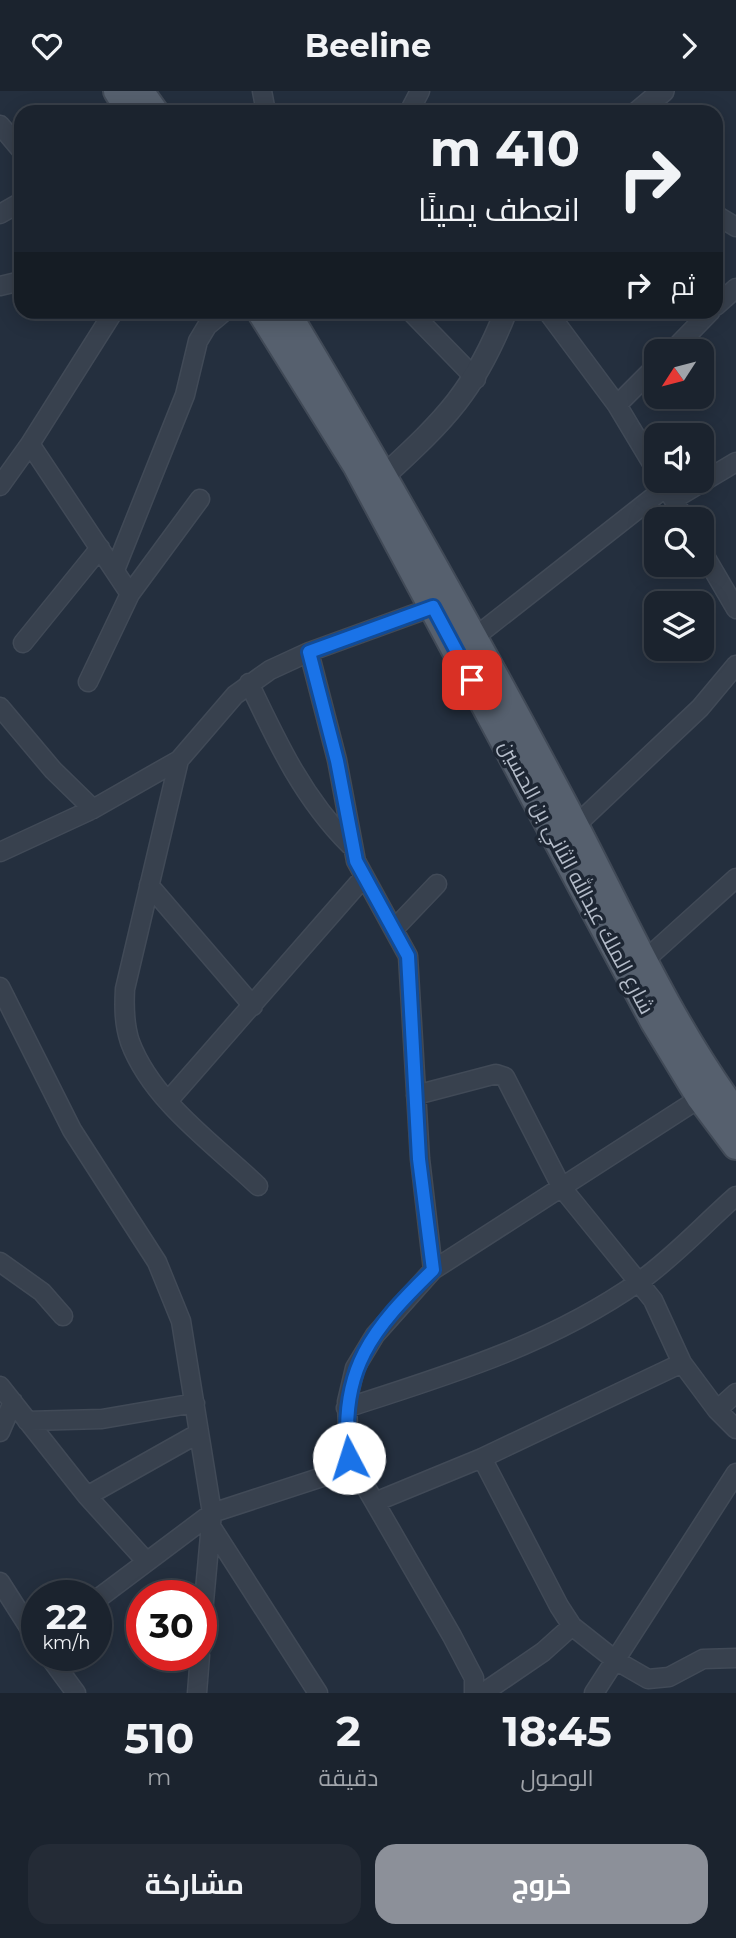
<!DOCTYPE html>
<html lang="ar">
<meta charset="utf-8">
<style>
:root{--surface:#1b232e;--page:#242b36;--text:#f1f3f6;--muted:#a0a4aa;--line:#39404a;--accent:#8c9099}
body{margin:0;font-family:Montserrat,Cairo,sans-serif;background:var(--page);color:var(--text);direction:rtl;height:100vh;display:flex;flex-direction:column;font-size:26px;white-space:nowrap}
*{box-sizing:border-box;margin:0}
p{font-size:23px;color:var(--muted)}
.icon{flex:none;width:38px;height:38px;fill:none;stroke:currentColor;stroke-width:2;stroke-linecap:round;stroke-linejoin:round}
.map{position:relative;height:1602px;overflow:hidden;direction:ltr}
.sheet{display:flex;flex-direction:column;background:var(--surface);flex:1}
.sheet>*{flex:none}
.top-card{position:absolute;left:14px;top:14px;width:709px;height:214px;border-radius:21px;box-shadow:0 4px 18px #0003,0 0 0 2px var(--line);direction:rtl;background:#1b232e;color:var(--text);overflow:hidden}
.needle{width:46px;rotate:234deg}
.fabs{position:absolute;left:644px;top:248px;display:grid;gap:14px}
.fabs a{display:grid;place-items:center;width:70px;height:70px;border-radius:14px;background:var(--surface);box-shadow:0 4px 18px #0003,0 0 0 2px var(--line);font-size:35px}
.speed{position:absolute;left:21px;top:1489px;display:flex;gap:14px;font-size:35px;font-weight:700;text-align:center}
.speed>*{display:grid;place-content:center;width:91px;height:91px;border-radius:50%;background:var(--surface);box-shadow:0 4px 18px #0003,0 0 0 2px var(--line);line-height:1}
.speed small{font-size:18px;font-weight:400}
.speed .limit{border:10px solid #d22;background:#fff;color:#111}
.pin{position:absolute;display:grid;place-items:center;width:60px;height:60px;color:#fff;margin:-30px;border-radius:14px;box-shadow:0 4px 10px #0006}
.me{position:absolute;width:77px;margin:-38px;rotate:355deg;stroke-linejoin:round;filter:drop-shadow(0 0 5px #0008)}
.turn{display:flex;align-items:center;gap:24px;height:147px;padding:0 28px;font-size:32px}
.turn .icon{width:91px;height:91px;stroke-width:2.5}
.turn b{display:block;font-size:49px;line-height:60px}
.then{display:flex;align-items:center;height:66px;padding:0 28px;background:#0003;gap:14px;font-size:26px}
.eta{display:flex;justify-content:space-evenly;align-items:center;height:119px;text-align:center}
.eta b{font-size:42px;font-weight:700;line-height:49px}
.primary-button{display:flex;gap:14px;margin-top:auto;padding:14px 28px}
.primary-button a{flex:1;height:80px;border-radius:21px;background:var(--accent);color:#fff;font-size:28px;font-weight:700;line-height:80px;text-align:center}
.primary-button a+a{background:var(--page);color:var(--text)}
header{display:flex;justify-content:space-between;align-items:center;height:91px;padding:0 28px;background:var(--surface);font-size:32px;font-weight:700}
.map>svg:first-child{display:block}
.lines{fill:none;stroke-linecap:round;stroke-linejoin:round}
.minor-casing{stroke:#414a57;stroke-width:21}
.tertiary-casing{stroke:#414a57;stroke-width:24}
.primary-casing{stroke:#414a57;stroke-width:30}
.minor{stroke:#38414e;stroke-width:18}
.tertiary{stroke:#38414e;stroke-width:21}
.primary{stroke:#56606e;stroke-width:26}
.route-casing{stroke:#114b97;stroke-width:18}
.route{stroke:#1a73e8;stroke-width:12}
.labels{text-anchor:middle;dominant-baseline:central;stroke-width:7;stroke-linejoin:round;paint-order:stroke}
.street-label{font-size:21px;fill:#b4bcc9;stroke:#1d2633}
</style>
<header><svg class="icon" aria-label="forward" viewBox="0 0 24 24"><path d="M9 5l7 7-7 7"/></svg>Beeline<svg class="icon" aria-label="heart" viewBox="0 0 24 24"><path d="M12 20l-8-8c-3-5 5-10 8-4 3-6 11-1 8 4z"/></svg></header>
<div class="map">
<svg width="736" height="1602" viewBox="0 0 736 1602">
<rect width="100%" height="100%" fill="#242f3e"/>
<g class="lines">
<g class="minor-casing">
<path id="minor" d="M262 0 266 21
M409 21 420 0
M0 34 21 59
M0 123 21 111
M716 124 736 136
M0 195 21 190
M716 215 736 197
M410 220 476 288
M547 220 617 314 656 379
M671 261 711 220
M617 314 656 275
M30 353 130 503
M0 395 30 353 114 220
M668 399 685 429
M674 408 736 371
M702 460 736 518
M115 479 185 304 198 250 207 235 225 220
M475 546 666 396
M23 552 100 457
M309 561 337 669 356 770 408 865 420 1068 433 1179
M88 591 130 503 200 408
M249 592C277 651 303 707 350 754
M0 616 53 679 93 718
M575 735 700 617 736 574
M0 761 93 718 179 669
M149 794 253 915
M395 837 437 793
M645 869 736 787
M0 896 72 1039 157 1171 181 1230 212 1422 201 1544
M416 1004 496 983 505 986 562 1097 653 1209 682 1272 717 1319 736 1338
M168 1010 364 786
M258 1095C214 1053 152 1010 130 951 124 933 124 916 125 898L179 669 235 604 270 579 309 561 433 516
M0 1171 42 1201 63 1225
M0 1295 87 1405 145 1469
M346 1317C449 1284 551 1253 640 1190 674 1166 704 1133 736 1105
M717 1319 736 1302
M27 1330 102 1328 195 1312
M0 1341 13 1311
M482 1367 559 1515 572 1535 615 1569 648 1588 669 1586 703 1568 736 1567
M87 1405 199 1342
M375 1411 482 1367 682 1272
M212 1437 318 1602
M0 1491 37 1549
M96 1509 212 1422 353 1376
M48 1564 76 1602
M197 1602 200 1564
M474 1602V1587L452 1545 349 1367 347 1311 355 1277 375 1244 433 1179 700 1007
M483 1602 543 1561 572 1535
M594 1602 736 1382"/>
</g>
<g class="tertiary-casing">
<path id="tertiary" d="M638 21 663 0
M385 384C446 328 475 299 506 220"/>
</g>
<g class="primary-casing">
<path id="primary" d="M117 0 130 21
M140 0 155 21
M260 220 356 374 654 931 700 1007 736 1055
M286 220C384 382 475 546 564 713 619 817 666 927 736 1022"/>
</g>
<use href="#minor" class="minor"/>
<use href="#tertiary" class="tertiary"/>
<use href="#primary" class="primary"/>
</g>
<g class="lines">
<g class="route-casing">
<path id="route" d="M349 1367C338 1279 373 1237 433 1179L419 1068 408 865 356 770 337 670 309 561 433 516 472 589"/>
</g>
<use href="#route" class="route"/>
</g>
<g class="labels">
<g class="street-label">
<text transform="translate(577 786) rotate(62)">شارع الملك عبدالله الثاني بن الحسين</text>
</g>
</g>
</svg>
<div class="fabs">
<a><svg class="needle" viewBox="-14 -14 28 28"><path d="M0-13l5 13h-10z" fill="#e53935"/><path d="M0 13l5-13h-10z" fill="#a0a4aa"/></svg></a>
<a><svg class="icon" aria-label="sound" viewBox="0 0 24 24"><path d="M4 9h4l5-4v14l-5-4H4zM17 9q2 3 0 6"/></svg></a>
<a><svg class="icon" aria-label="search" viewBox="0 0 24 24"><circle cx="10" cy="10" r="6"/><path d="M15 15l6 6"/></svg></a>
<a><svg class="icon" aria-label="layers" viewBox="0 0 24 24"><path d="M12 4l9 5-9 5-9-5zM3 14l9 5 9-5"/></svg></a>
</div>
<div class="speed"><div>22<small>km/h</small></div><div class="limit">30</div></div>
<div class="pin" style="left:472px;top:589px;background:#d93025"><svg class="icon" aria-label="arrive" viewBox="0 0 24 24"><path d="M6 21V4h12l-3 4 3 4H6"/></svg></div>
<svg class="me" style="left:349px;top:1367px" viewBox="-20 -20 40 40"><circle r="19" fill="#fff"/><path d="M0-13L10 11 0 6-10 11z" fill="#1a73e8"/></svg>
<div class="top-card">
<div class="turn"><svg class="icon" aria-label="right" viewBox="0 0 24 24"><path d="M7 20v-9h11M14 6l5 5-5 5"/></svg><div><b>410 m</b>انعطف يمينًا</div></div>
<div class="then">ثم<svg class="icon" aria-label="right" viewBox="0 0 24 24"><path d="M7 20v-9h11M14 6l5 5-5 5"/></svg></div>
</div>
</div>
<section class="sheet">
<div class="eta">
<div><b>18:45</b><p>الوصول</p></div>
<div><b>2</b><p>دقيقة</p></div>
<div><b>510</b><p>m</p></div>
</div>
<div class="primary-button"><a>خروج</a><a>مشاركة</a></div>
</section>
